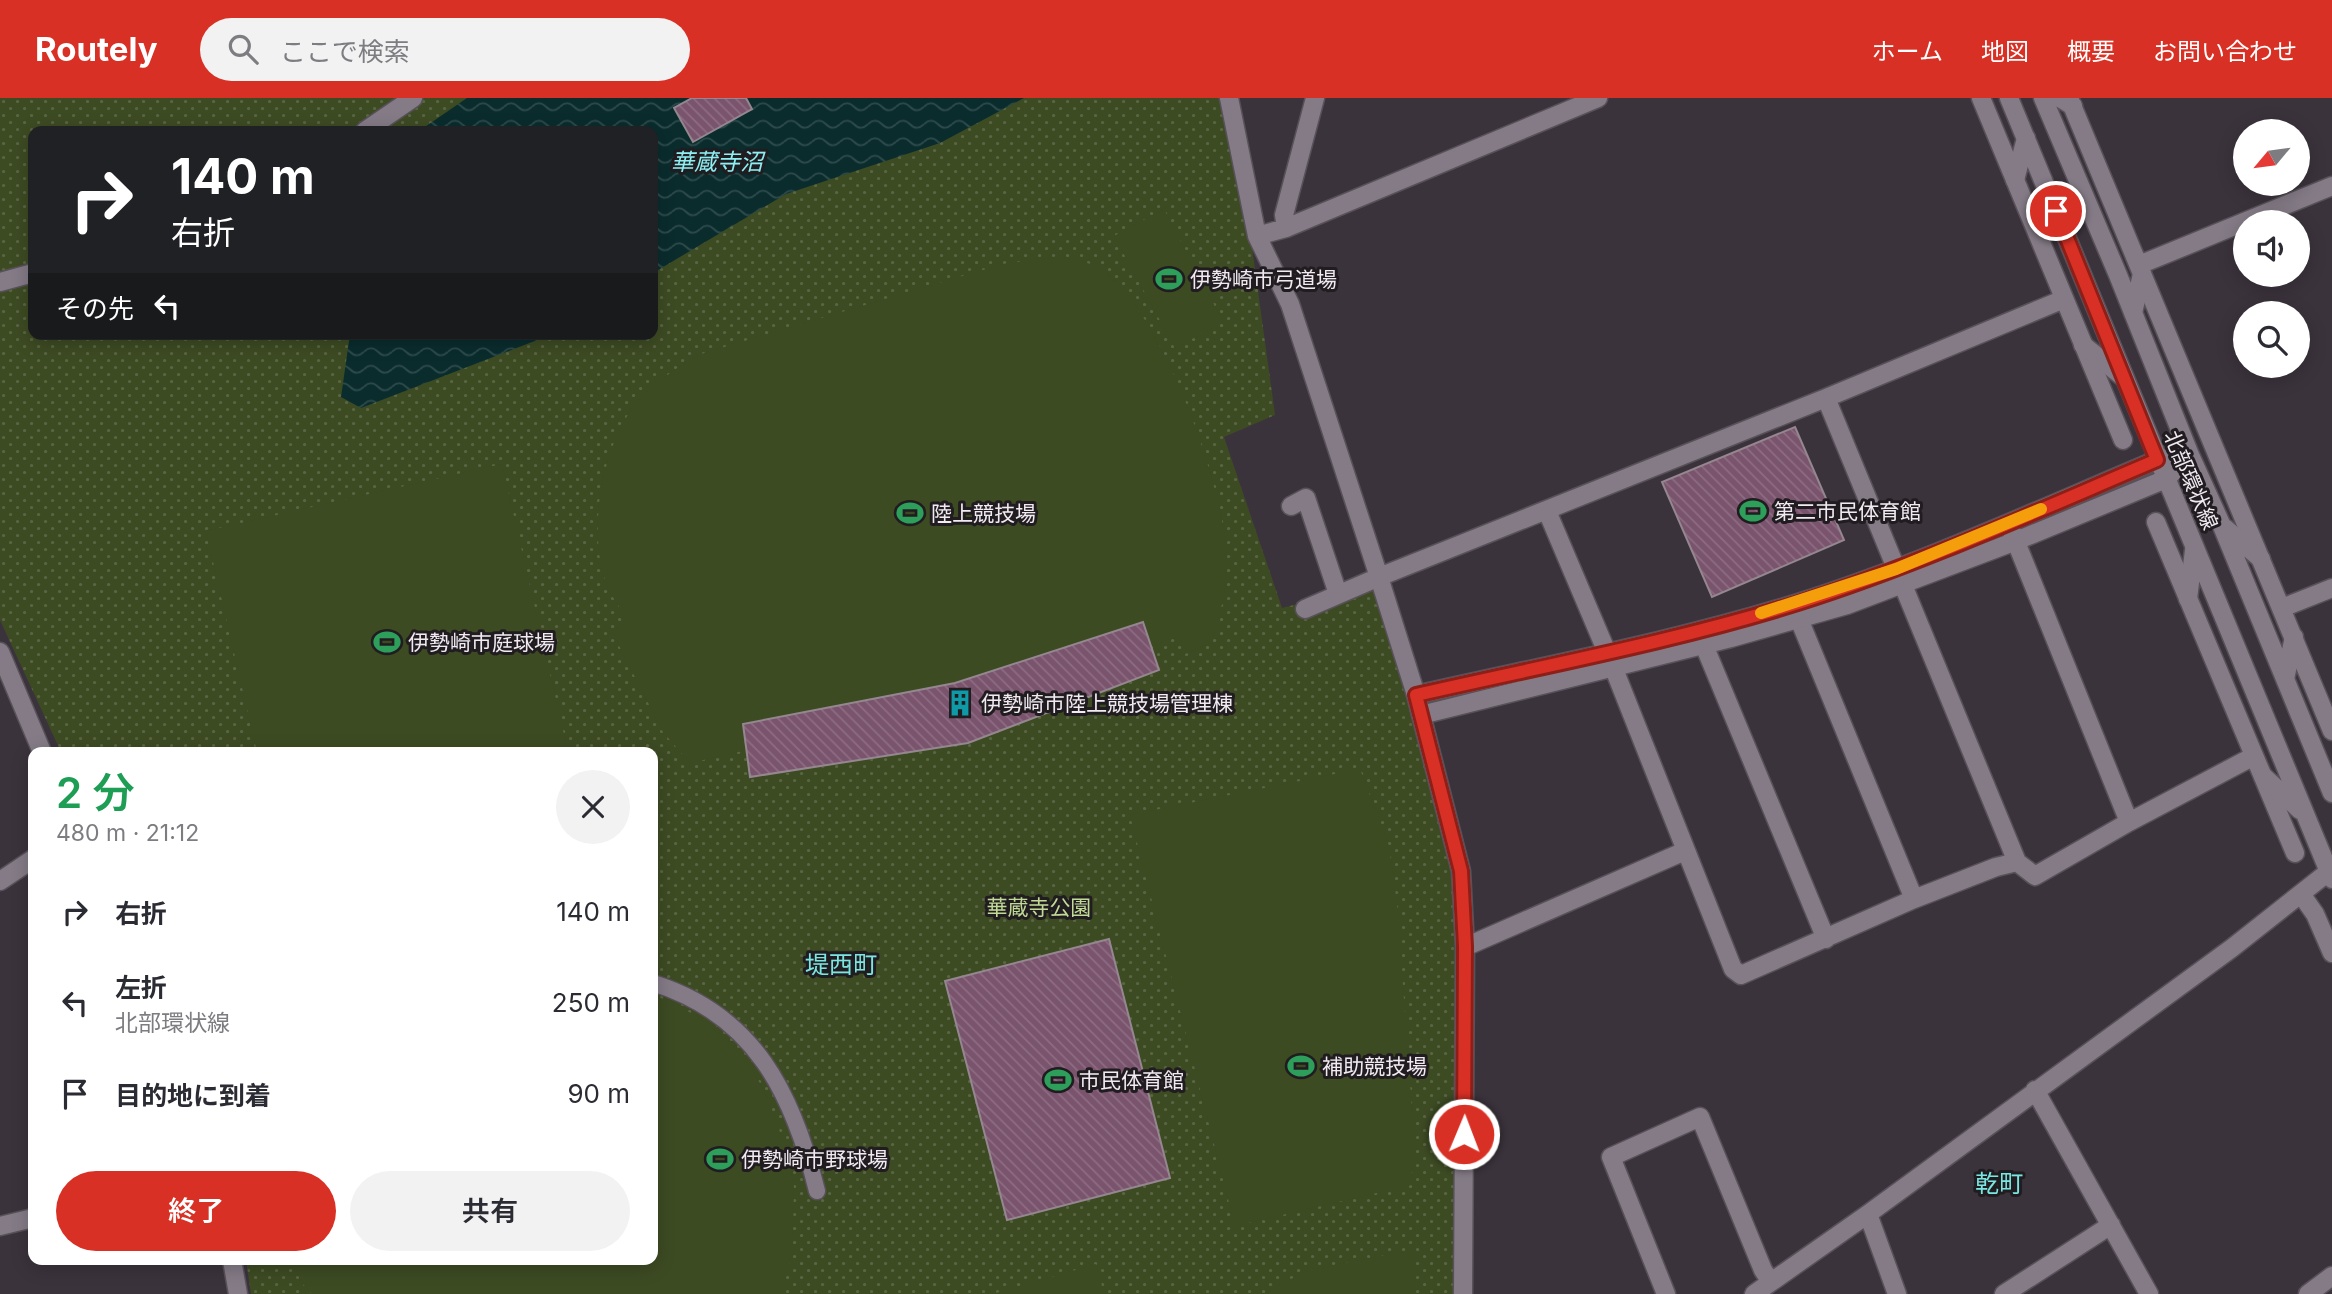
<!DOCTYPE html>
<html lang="ja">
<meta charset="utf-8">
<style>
:root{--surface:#fff;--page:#f2f2f3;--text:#2b2b33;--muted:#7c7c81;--accent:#d93025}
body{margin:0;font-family:Inter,"Noto Sans JP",sans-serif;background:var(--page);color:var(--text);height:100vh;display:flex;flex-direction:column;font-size:26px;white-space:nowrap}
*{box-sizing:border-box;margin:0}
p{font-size:23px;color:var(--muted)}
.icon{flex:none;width:38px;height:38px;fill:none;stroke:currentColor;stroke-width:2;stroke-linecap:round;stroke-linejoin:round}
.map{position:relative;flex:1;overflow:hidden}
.panel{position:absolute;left:28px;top:649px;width:630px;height:518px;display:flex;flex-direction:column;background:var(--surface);border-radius:14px;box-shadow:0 4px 18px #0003}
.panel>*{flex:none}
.top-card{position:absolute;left:28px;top:28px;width:630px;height:214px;border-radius:14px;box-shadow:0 4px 18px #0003;background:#202124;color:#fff;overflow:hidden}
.needle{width:46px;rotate:241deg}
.fabs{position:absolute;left:2233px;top:21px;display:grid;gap:14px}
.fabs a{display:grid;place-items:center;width:77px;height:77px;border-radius:50%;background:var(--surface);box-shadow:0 4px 18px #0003;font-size:35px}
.pin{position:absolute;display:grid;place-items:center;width:60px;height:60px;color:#fff;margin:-30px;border:4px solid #fff;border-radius:50%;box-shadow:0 2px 7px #0007}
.me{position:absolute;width:77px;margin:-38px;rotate:1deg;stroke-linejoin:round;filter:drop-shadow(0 0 5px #0008)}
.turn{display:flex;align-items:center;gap:24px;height:147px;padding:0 28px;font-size:32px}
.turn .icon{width:91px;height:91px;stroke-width:2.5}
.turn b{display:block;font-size:49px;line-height:60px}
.then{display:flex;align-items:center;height:66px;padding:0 28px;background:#0003;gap:14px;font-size:26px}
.round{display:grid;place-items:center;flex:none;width:74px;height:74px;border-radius:37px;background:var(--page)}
.head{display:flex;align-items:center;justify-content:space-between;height:119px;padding:0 28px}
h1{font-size:42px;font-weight:600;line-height:52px;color:#1e9e55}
.action{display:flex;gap:14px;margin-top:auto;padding:14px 28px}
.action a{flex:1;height:80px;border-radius:42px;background:var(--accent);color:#fff;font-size:28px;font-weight:600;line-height:80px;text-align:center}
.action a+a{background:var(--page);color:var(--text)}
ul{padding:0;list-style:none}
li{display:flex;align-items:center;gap:21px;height:91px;padding:0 28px}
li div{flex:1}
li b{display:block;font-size:26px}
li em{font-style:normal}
header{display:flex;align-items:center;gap:42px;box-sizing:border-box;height:98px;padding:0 35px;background:var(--accent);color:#fff}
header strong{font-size:33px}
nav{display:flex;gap:38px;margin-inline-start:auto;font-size:24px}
.search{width:490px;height:63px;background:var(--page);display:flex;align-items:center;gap:18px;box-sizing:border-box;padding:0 24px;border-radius:38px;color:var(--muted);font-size:26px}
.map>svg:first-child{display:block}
.park{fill:url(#park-dots);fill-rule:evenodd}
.pitch{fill:#3d4b23}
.water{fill:url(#water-waves)}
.building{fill:url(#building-back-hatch);stroke:#94878f;stroke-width:2}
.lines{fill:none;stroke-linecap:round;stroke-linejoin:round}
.pedestrian-casing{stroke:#585159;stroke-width:19}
.minor-casing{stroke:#585159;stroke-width:21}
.tertiary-casing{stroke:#585159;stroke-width:21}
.pedestrian{stroke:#847b86;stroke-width:16}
.minor{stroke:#847b86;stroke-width:18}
.tertiary{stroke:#847b86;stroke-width:18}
.route-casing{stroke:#8d1f18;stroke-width:18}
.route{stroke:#d93025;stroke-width:12}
.slow{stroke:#f59e0b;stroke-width:12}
.labels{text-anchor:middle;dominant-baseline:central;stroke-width:6;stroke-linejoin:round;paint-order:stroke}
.poi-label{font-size:21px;fill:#f1ebf1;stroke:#201c20;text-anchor:start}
.street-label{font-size:21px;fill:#f1ebf1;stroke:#201c20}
.park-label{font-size:21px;fill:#c1da96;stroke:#201c20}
.water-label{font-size:23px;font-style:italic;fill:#8ceff1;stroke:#201c20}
.quarter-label{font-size:24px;fill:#7ae6e1;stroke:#201c20}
</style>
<header>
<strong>Routely</strong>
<div class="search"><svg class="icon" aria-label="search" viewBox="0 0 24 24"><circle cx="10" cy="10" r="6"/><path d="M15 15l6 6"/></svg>ここで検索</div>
<nav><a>ホーム</a><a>地図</a><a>概要</a><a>お問い合わせ</a></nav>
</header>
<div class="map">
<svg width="2332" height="1196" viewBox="0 0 2332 1196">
<defs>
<pattern id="park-dots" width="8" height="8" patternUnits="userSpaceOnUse" patternTransform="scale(1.75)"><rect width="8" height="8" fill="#3d4b23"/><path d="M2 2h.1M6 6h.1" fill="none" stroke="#5a6543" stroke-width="1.8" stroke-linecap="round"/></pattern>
<pattern id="water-waves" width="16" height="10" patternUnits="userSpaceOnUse" patternTransform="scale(1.75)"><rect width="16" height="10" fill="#0a2c2d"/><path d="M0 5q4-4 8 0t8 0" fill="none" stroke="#2e4b4c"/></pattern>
<pattern id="building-back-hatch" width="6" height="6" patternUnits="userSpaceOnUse" patternTransform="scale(1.75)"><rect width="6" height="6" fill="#7a536d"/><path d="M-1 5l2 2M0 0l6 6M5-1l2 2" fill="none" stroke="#8d6c82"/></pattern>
</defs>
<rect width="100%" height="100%" fill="#3b333c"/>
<path class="park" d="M0 0H1220L1251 142 1275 317 1224 339 1282 510 1372 487 1417 636 1455 786 1458 1055 1457 1196H251L246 1162H653V654H61L0 522ZM33 33H653V236H33Z"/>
<path class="pitch" d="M1164 111 1223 224 1175 250 1114 138Z
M1060 158C1073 162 1089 164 1101 171 1107 174 1112 181 1117 185 1166 236 1211 358 1223 428 1230 466 1225 509 1211 544L1185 556 1180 538 1151 548 1159 572 968 645 751 681 747 652 690 665 663 634 612 534 629 524C622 512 612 500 607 487 587 436 601 352 634 308 653 284 675 271 701 256L1003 166Z
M502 366 568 654H257L206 433Z
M1360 671 1389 748 1397 806 1414 1040 1411 1087 1235 1128 1130 717Z
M653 896 695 917 743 954 764 993 781 1037 794 1085 793 1129 789 1166 782 1196H312L301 1184 292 1162H653Z
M1400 1154 1414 1156 1413 1196H1263L1308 1172Z
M1096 1166 1104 1196H993Z"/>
<path class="water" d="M467 0H1024L940 45 786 96 653 175V33H419Z
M350 236H553L361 310 341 299Z"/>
<path class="building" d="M692 0H746L752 11 693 44 674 10Z
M1795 329 1844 442 1712 499 1662 384Z
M1143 524 1159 572 968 645 750 679 743 626 955 585Z
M1109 841 1170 1080 1007 1122 945 883Z"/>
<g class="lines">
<g class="pedestrian-casing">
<path id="pedestrian" d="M653 885C755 917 793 996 817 1093"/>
</g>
<g class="minor-casing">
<path id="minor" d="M1229 0 1257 138 1290 206 1379 479 1416 597 1461 773 1465 849 1463 1196
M1981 0 2123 342
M2069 0 2332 633
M1286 130 1284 117 1315 0
M1257 138 1286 130 1598 0
M2139 167 2332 88
M1826 300 2017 764 2035 778 2129 724 2254 658
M1291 408 1306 400 1338 496
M1547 413 1614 571 1733 871 1741 877 1914 801 1996 769 2017 764
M2156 424 2295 755
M2010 429 2129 724
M2282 510 2332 490
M1305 511 1379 479 1826 300 2064 201
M1799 521 1914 801
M1704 547 1826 841
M0 783 33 761
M2301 796 2315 816 2332 855
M1465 849 1685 753
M2035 992 2149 1196
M1868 1116 1897 1196
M0 1128 33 1120
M1666 1196 1611 1059 1700 1019 1763 1172 1770 1183
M1754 1196 1868 1116 2232 850 2332 771
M2004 1196 2111 1127
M2308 1196 2332 1178"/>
</g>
<g class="tertiary-casing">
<path id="tertiary" d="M2009 0 2332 781
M2043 0 2118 177 2190 357 2222 428 2332 695
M2060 0 2073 8
M365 33 413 0
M2015 82 2026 40
M0 184 33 175
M2133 215 2142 176
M2083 247 2123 279
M2225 430 2261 461
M2188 501 2194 452
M0 554 42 654
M2285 581 2294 539
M1416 597C1543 568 1673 544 1798 505 1921 466 2038 412 2157 362L2169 360
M1421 617 1731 540 1847 507 2016 443 2166 381 2190 357
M2263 678 2300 712
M232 1162 238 1196"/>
</g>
<use href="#pedestrian" class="pedestrian"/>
<use href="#minor" class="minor"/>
<use href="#tertiary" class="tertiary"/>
</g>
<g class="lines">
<g class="route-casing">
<path id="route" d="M1464 1036 1465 849 1461 773 1416 597C1543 568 1673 544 1798 505 1921 466 2039 412 2157 362L2056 113"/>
</g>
<use href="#route" class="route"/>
<path class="slow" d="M1761 515 1896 471 2041 411"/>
</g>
<defs>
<g id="stadium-bare" transform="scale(2.1)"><path d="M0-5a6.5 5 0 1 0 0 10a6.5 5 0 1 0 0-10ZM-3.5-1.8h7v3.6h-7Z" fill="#2e9e5b" stroke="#201c20" stroke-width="2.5" paint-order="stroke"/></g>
<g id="building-bare" transform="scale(2.1)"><path d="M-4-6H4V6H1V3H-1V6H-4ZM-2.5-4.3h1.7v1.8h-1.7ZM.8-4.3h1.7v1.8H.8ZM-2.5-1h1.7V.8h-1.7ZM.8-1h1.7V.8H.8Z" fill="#0f9aa8" stroke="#201c20" stroke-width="2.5" paint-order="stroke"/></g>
</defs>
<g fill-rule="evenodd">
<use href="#stadium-bare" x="1169" y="181"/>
<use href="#stadium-bare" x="1753" y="413"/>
<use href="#stadium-bare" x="910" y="415"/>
<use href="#stadium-bare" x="387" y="544"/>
<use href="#building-bare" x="960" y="605"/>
<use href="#stadium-bare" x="1301" y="968"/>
<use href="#stadium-bare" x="1058" y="982"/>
<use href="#stadium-bare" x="720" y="1061"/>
</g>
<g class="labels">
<g class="poi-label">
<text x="1190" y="181">伊勢崎市弓道場</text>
<text x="1774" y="413">第二市民体育館</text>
<text x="931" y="415">陸上競技場</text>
<text x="408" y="544">伊勢崎市庭球場</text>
<text x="981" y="605">伊勢崎市陸上競技場管理棟</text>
<text x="1322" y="968">補助競技場</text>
<text x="1079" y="982">市民体育館</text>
<text x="741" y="1061">伊勢崎市野球場</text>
</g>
<g class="street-label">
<text transform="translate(2191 382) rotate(67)">北部環状線</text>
</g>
<g class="park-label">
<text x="1039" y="809">華蔵寺公園</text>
</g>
<g class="water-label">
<text x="717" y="64">華蔵寺沼</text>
</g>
<g class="quarter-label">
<text x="841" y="866">堤西町</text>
<text x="1999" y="1085">乾町</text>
</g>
</g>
</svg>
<div class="fabs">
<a><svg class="needle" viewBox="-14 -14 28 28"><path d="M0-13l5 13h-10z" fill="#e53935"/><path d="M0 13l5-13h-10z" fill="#7c7c81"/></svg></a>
<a><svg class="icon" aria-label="sound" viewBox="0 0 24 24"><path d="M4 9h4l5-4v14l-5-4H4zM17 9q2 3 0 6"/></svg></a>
<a><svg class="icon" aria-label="search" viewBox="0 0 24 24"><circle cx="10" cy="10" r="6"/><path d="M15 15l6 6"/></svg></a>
</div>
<div class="pin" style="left:2056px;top:113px;background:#d93025"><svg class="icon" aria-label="arrive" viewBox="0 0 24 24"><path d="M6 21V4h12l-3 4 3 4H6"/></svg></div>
<svg class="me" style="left:1464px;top:1036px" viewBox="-20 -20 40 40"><circle r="17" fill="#d93025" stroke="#fff" stroke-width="3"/><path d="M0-11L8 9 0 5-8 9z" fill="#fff"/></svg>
<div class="top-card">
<div class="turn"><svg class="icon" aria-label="right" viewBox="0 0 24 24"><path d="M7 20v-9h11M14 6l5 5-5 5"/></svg><div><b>140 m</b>右折</div></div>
<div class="then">その先<svg class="icon" aria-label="left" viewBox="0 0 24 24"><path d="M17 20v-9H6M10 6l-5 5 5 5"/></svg></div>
</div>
<section class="panel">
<div class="head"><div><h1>2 分</h1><p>480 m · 21:12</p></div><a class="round"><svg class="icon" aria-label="close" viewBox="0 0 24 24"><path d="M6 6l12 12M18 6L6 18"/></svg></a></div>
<ul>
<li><svg class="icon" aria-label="right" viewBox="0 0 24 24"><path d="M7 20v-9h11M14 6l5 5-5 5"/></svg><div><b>右折</b></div><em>140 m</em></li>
<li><svg class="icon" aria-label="left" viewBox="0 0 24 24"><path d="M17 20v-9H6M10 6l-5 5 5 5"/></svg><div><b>左折</b><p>北部環状線</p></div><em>250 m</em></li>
<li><svg class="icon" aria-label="arrive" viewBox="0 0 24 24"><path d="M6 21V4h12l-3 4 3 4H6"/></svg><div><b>目的地に到着</b></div><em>90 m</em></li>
</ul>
<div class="action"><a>終了</a><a>共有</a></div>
</section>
</div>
